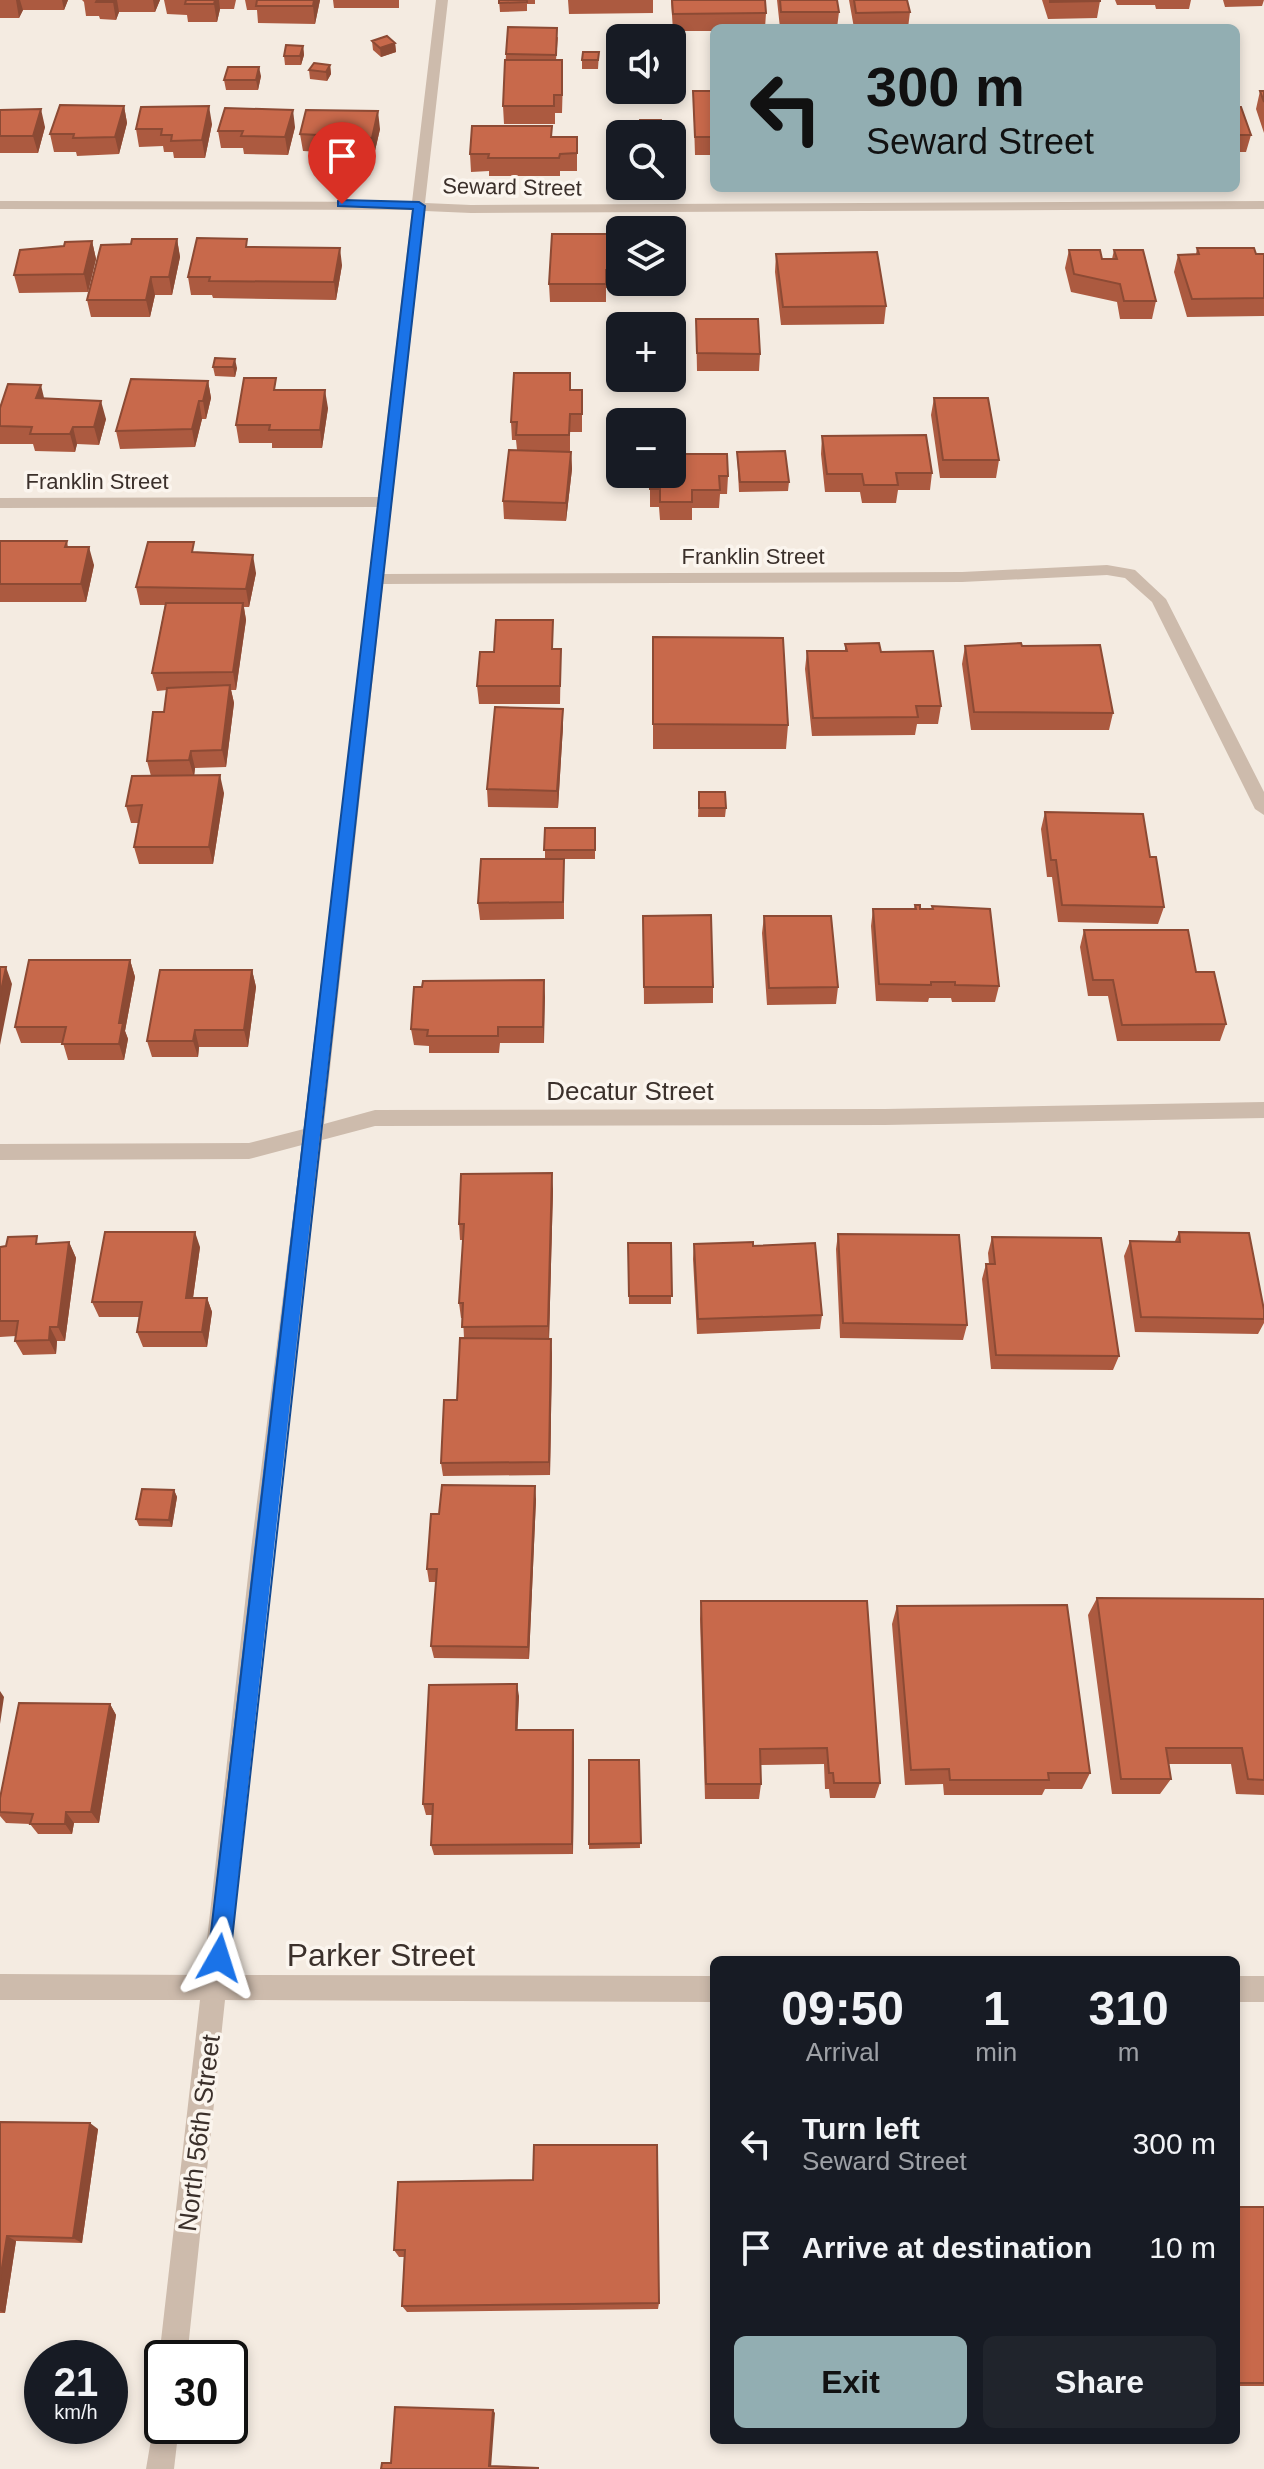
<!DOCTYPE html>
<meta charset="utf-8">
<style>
:root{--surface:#171b24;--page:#20242c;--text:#f1f3f6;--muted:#9ea1a6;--accent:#92aeb2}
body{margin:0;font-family:Arial,sans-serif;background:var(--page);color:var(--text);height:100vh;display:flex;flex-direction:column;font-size:30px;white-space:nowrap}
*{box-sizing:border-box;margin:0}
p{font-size:26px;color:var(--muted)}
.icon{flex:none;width:44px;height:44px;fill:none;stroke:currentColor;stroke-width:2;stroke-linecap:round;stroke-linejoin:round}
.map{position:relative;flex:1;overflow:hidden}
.drawer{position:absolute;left:710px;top:1956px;width:530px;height:488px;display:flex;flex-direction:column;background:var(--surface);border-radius:12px;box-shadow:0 4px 12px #0003}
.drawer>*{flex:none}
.guide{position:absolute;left:710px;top:24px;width:530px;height:168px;border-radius:12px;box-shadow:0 4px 12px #0003;background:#92aeb2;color:#111;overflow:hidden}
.controls{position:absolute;left:606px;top:24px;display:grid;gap:16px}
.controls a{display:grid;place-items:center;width:80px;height:80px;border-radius:12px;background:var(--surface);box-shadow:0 4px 12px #0003;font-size:40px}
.speed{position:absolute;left:24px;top:2340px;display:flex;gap:16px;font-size:40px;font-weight:700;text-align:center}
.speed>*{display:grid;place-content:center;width:104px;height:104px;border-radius:50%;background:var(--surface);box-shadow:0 4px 12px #0003;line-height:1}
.speed small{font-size:20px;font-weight:400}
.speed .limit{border:4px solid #111;border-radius:12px;background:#fff;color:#111}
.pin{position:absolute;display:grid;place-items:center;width:68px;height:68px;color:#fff;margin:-82px -34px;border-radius:50% 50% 50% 0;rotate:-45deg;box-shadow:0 0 8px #0007}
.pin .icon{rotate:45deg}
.me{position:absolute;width:88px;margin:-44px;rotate:6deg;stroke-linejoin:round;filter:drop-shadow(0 0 6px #0008)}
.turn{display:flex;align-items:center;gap:28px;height:168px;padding:0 24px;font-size:36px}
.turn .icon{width:104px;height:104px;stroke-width:2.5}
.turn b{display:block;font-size:56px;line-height:68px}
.eta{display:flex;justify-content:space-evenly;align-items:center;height:136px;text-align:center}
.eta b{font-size:48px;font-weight:800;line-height:56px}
.cta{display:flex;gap:16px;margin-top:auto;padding:16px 24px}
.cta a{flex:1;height:92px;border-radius:12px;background:var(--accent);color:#111;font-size:32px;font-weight:800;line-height:92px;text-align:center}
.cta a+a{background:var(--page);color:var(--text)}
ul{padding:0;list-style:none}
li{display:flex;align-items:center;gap:24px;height:104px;padding:0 24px}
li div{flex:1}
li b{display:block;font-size:30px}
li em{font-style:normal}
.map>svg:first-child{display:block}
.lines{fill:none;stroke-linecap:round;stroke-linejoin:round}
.street{fill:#cdbbac;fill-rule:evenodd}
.wall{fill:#ac5a40}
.shaded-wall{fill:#8c4a34}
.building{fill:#c8694b;stroke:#8c4a34;stroke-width:2}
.route{fill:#1a73e8;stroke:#114b97;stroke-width:2}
.labels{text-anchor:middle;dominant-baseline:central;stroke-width:7;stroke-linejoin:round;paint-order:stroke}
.far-street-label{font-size:22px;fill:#3b302b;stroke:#fbf5ee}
.street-label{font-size:26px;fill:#3b302b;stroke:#fbf5ee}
.near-street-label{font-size:32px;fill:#3b302b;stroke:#fbf5ee}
</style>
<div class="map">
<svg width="1264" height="2469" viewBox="0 0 1264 2469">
<rect width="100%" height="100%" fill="#f4ebe1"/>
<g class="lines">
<path class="street" d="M436 0H448L425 203 471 205 1264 201V209L471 213 425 211 384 574 962 572 1107 565 1130 569 1135 570 1166 599 1264 792V815L1255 809 1152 602 1125 578 1107 575 962 582 383 584 324 1124 375 1110 885 1109 1264 1102V1118L885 1125 375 1126 322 1140 273 1550 228 1975 714 1976V2002L225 2000 187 2358H162V2365L159 2358 200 2000H0V1974L203 1975 251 1550 302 1145 249 1159 0 1160V1144L249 1143 304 1129 377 507 0 508V498L378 497 412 210 0 209V201L412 202Z
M1236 1976H1264V2002H1236Z
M162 2413V2426H179L174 2469H146L155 2416Z"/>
</g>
<path class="wall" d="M0 0H68L64 10H23L19 18H0Z
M82 0H160L155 12H119L116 20 100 19 99 16H86L84 2Z
M164 0H236L234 9H220L217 22H188L187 15 167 14Z
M245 0H320L315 24 258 23 257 10H247Z
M333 0H399V8H334Z
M499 0H535V4H527V11L500 12Z
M568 0H653V13L569 14Z
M671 0H765L766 13 765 28H714V31H673Z
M777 0H837L839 12 837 28H780Z
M849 0H907L910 12 908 28H854Z
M1042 0H1100V1L1097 18 1048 19Z
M1115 0H1191L1189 9H1156L1155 5H1117Z
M1223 0H1264L1262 6 1225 7Z
M558 37 556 60 563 77 562 113H555V124H504L503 106 506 54Z
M372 41 395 43 396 52 381 57 373 50Z
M303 46 304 55 301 65H285L284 56Z
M599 52 598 69H582V60Z
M330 65 331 74 327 81 310 79 309 70Z
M261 76 258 90H226L224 80Z
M693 91H714V155H695Z
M1260 91H1264V133L1256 109Z
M124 106 127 123 119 154 77 156 76 152H54L50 134Z
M1236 107 1251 135 1246 152H1236Z
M0 110 45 127 38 153H0Z
M640 120H661V134H639Z
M212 124 205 158H174L173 152H164L163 146 139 147 136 129Z
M552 126V137H577V171H560V176H489V171L471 172 470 154Z
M295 127 288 155 244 154 243 148H221L218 131Z
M380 129 374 155 303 151 300 134Z
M620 234V282H625V288H606V302H550L549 284Z
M177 239 180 257 172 295H155L150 317H91L87 300 131 244Z
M92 241 96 259 88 292 19 293 14 275Z
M249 247 342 265 336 300 213 298 212 295H191L188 277Z
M1197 248 1264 254V316L1187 317 1174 272 1178 255 1196 254Z
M1069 250 1102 259H1112L1114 250 1156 301 1152 319H1120L1117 302 1071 292 1065 268Z
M776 254 886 306 884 324 781 325 775 272Z
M696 319 760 354 759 371H697Z
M215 358 237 368 235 377 215 376 213 367Z
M208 381 211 398 206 419H202L195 447 120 449 116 431Z
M277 390 328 408 322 448H272V443H239L236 425Z
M571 390H582V432H570V452H571L572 469 566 521 504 519 503 501 517 450 516 440H512L511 422Z
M44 398 106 419 99 445 77 444 75 452 35 451 33 444H0V408Z
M934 398 999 460 996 478H940L931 415Z
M822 436 932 473 930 490H898L896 503H862L860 492H825L821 454Z
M737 452 789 482 788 491 739 492Z
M650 474 728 476 727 494H720L719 508H692V520H660L659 507H650Z
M0 541H67L68 547 94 565 86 602H0Z
M196 552 256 573 249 607H244L246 620 236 690H231L234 703 226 767 195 768 194 776 224 793 213 864H139L134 847 139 823H131L126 806 151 776 147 761 164 712 167 690 157 691 152 673 165 605H140L136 587Z
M553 620V649H561L560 704H479L477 686 494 652Z
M653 637 788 725 786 749H653Z
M845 644 881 652 941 706 938 724H917L915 735 812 736 805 669 807 651H845Z
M965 646H1022L1113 713 1109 730H971L962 664Z
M563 709V726L558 808 488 807 487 789Z
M699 792 726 808 725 817H698Z
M1045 812 1150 857 1164 907 1158 924 1058 922 1052 877H1047L1041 829Z
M545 828H595V859H545Z
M564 859V919L480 920 478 903Z
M915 905 920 909H932V906L999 986 995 1002H952L951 998H929L928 1002 876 1001 871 926 873 909H914Z
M643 916 713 987V1003L644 1004Z
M764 916 838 987 836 1004 767 1005 762 933Z
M1084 930 1196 972 1226 1024 1220 1041H1117L1108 996H1088L1080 947Z
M130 960 135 977 125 1031 128 1039 124 1060H68L63 1043H21L15 1027Z
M252 970 256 987 248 1047H199L198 1057H152L147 1041Z
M544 980V1043H500L499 1053H429V1046L414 1045 411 1029Z
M553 1189 549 1339 552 1354 550 1475 443 1476 441 1463 457 1400 464 1338 463 1318H461L459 1303 463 1240H460L459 1224Z
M1179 1232 1264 1310V1323L1258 1334 1135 1332 1124 1256 1130 1241H1175Z
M838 1234 967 1325 963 1340 840 1338 836 1249Z
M992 1237 1119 1356 1113 1370 991 1369 982 1279 986 1264H989L988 1253Z
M69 1242 76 1258 65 1341H57L56 1354 23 1355 15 1341 16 1336 0 1337V1247Z
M628 1243H671V1304H629Z
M694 1244 753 1246 822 1315 820 1329 697 1334 693 1259Z
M200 1247 193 1298H207L212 1312 207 1347H143L137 1332 139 1317H99L92 1302Z
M174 1490 177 1497 172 1527 139 1526 136 1519Z
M536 1499 529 1659 434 1658 431 1646 436 1582H429L427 1569 439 1514Z
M1097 1598 1264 1599V1795L1236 1794 1231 1764H1168L1171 1779 1160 1794H1112L1088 1615Z
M701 1601 880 1783 875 1798H830L829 1789H825L824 1764 760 1765 761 1784 759 1799H705L700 1619Z
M897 1606 1090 1773 1082 1789H1045L1042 1795H944L943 1784 905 1785 892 1624Z
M519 1696 517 1730 574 1742 573 1854 434 1855 431 1845 433 1815H426L423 1804Z
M110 1704 116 1715 99 1823H74L72 1834H38L30 1824 6 1823 0 1816V1798Z
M589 1760H639L640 1848 589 1849Z
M0 2122 98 2129 82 2243 16 2241 5 2313H0Z
M533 2180 659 2303 658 2309 407 2312 402 2306 404 2257H399L394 2250Z
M1236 2207H1264V2386H1236Z"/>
<path class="shaded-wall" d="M16 0H20L23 10 19 18Z
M62 0H68L64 10Z
M114 0H117L119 12 116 20 113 2Z
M153 0H160L155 12Z
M215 0H219L220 9 217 22 214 4Z
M314 0H320L315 24 313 6Z
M395 43 396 52 381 57 380 48Z
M303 46 304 55 301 65 300 56Z
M330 65 331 74 327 81 326 72Z
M259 67 261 76 258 90 256 80Z
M124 106 127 123 119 154 115 137Z
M209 106 212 124 205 158 202 140Z
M41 109 45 127 38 153 33 136Z
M293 110 295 127 288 155 285 137Z
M378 111 380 129 374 155 372 138Z
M177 239 180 257 172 295 169 277Z
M92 241 96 259 88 292 84 274Z
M340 248 342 265 336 300 334 282Z
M151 277 155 295 150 317 146 300Z
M235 359 237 368 235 377 233 367Z
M208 381 211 398 206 419 203 401Z
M41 385 45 402 36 398Z
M325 390 328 408 322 448 320 430Z
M101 401 106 419 99 445 94 427Z
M199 401 202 419 195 447 192 429Z
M73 427 77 444 75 452 70 434Z
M571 452 572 469 566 521V503Z
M89 547 94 565 86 602 81 584Z
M253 555 256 573 249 607 246 589Z
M243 603 246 620 236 690 233 672Z
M230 685 234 703 226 767 222 750Z
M563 709V726L558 808 557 791Z
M191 751 195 768 194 777 189 760Z
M220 775 224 793 213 864 209 847Z
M130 960 135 977 125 1031 128 1039 124 1060 119 1044V1023Z
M6 967 12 984 0 1045V996Z
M252 970 256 987 248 1047 244 1030Z
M544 980 545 997 544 1043 543 1027Z
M195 1030 199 1047 198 1057 193 1041Z
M552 1173 553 1189 549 1341 548 1326Z
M195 1232 200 1247 191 1312 186 1298Z
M69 1242 76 1258 65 1341 58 1327Z
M207 1298 212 1312 207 1347 202 1332Z
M50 1327 57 1341 56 1354 49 1340Z
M551 1339 552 1354 550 1475 549 1462Z
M535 1486 536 1499 529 1659 528 1647Z
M174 1490 177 1497 172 1527 169 1520Z
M517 1684 519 1696 517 1742 516 1730Z
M0 1691 4 1697 0 1724Z
M110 1704 116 1715 99 1823 91 1812Z
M573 1730 574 1742 573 1854 572 1844Z
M66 1812 74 1823 72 1834 65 1824Z
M90 2123 98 2129 82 2243 73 2238Z
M7 2236 16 2241 5 2313 0 2311V2280Z
M493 2410 495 2413 491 2468 489 2466Z"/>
<path class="building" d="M97 0H114L113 2H96Z
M186 0H215L214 4H185Z
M257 0H314L313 6H256Z
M499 0H527V2L499 3Z
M672 0H765L766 13 673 14Z
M780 0H837L839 12H781Z
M854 0H907L910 12 856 13Z
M1050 0H1100V1L1050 2Z
M508 27 557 28 556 55 506 54Z
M387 36 395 43 380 48 372 41Z
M286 45 303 46 300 56H284Z
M583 52H599L598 60H582Z
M505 60H562V95H554V106H503Z
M314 63 330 65 326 72 309 70Z
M228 67H259L256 80H224Z
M693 91H714V137H695Z
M1260 91H1264V102Z
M60 105 124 106 115 137 73 138 74 134H50Z
M209 106 202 140 171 141 172 135H161L162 129H136L141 107Z
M1236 107H1241L1251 135H1236Z
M225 108 293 110 285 137 241 136 243 131H218Z
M41 109 33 136H0V110Z
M306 110 378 111 372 138 300 134Z
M640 120H661V130H639Z
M472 126H552L551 137H577V153L560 154 559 158H488L489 154H470Z
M552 234H620V270H606V284H549Z
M197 238 247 239 246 247 340 248 334 282 209 281 210 277H188Z
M132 239H177L169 277H151L146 300H87L101 245 131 244Z
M92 241 84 274 14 275 20 250 64 246 65 242Z
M1197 248H1254L1256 254H1264V298L1192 299 1178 255 1199 254Z
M1069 250H1100L1102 259H1117L1114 250H1143L1156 301H1124L1120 284 1074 274Z
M877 252 886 306 783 307 776 254Z
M696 319H758L760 354 697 353Z
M215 358 235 359 233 367H213Z
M514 373H570V390H582V414H570L569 435H516L517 422H511Z
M244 378H276L274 390H325L320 430H269L270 425H236Z
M131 379 208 381 203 401H199L192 429 116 431Z
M8 384 41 385 36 398 101 401 94 427H73L70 434H30L32 427 0 426V408Z
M934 398H988L999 460H943Z
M926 435 932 473H896L898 485H864L862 474H827L822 436Z
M509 450 571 452 566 503 503 501Z
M785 451 789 482H740L737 452Z
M672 454H727L728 476H719L720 490H692V502H660V489H650V474H672Z
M0 541H67L65 547H89L81 584H0Z
M148 542H194L192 552 253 555 246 589 136 587Z
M166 603H243L233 672 152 673Z
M496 620H553L552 649H561L560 686H477L480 652H494Z
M653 637 783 638 788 725 653 724Z
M879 643 881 652 933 651 941 706H916L918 717 813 718 807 651H847L845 644Z
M1021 643 1022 646 1100 645 1113 713 974 712 965 646Z
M230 685 222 750 191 751 189 760 147 761 153 712H164L167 688Z
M495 707 563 709 557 791 487 789Z
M220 775 209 847H134L142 805 126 806 132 776Z
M699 792H725L726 808H699Z
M1045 812 1143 814 1150 857H1156L1164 907 1062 905 1056 860H1051Z
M545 828H595V850H544Z
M481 859H564L563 902 478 903Z
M915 905H920V909H933L932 906 990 909 999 986 955 985V982H931V985L879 984 873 909H916Z
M711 915 713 987H644L643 916Z
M764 916H831L838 987 769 988Z
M1084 930H1188L1196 972H1214L1226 1024 1122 1025 1113 980H1093Z
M29 960H130L119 1023H123L119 1044H62L66 1027H15Z
M0 967H6L0 996Z
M160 970H252L244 1030H195L193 1041H147Z
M544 980 543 1027H498V1036H427L428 1030 411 1029 414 987H422L423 981Z
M552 1173 548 1326 462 1327 463 1303H459L464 1224H459L461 1174Z
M105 1232H195L186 1298H207L202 1332H137L142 1302H92Z
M1179 1232 1249 1233 1264 1310V1319L1141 1317 1130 1241 1180 1242Z
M838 1234 959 1235 967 1325 843 1323Z
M37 1236 36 1244 69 1242 58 1327H50L49 1340 15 1341 18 1321H0V1247L6 1246 8 1237Z
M992 1237 1101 1238 1119 1356 996 1355 986 1264H995Z
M753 1242V1246L815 1243 822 1315 698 1319 694 1244Z
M628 1243H671L672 1296H629Z
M460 1338 551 1339 549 1462 441 1463 444 1400H457Z
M442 1485 535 1486 528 1647 431 1646 437 1569H427L431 1514H439Z
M142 1489 174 1490 169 1520 136 1519Z
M1097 1598 1264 1599V1780L1248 1779 1242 1748H1166L1171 1779H1121Z
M701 1601H867L880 1783H834L833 1773H829L827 1748 760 1749 761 1784H706Z
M1067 1605 1090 1773H1048L1049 1780H950L949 1769 911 1770 897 1606Z
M517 1684 516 1730H573L572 1844 431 1845 433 1804H423L429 1685Z
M19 1703 110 1704 91 1812H66L65 1824H30L33 1814 0 1812V1798Z
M589 1760H639L641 1843 589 1844Z
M0 2122 90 2123 73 2238 7 2236 0 2280Z
M534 2145H657L659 2303 402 2306 405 2250H394L398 2182 533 2180Z
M1236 2207H1264V2383H1236Z
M395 2407 493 2410 489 2466 538 2468V2469H381L382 2463H391Z"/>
<path class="route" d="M342 200 419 202 425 206C360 790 291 1374 230 1958L227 1966 219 1969 211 1966 208 1958C272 1375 345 792 413 209L338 206V201Z"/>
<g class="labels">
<g class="far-street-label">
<text transform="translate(512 187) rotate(1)">Seward Street</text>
<text x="97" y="481">Franklin Street</text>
<text x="753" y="556">Franklin Street</text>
</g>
<g class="street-label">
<text x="630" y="1091">Decatur Street</text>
<text transform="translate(199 2133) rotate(-83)">North 56th Street</text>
</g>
<g class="near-street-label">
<text x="381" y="1955">Parker Street</text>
</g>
</g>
</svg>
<div class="controls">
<a><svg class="icon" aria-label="sound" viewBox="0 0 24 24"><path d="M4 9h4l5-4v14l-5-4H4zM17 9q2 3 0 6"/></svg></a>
<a><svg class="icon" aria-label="search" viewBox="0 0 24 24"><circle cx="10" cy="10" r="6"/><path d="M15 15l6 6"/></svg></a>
<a><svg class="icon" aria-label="layers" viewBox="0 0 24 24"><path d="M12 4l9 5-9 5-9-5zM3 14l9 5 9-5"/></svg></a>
<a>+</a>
<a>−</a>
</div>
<div class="speed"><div>21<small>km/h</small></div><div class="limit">30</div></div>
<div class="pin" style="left:342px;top:204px;background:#d93025"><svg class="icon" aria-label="arrive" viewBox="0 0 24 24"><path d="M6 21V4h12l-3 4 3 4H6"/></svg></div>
<svg class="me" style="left:219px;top:1958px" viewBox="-20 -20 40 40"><path d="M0-17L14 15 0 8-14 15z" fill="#1a73e8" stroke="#fff" stroke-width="4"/></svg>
<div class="guide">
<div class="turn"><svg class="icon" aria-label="left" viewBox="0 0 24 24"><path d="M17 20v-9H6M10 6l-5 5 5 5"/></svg><div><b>300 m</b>Seward Street</div></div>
</div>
<section class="drawer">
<div class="eta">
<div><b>09:50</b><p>Arrival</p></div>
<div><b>1</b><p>min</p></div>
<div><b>310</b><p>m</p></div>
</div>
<ul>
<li><svg class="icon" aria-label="left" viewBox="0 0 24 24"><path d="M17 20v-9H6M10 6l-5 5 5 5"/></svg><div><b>Turn left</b><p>Seward Street</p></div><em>300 m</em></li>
<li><svg class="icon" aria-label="arrive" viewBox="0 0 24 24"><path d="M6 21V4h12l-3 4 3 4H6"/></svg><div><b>Arrive at destination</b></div><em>10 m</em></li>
</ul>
<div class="cta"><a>Exit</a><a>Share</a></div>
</section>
</div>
